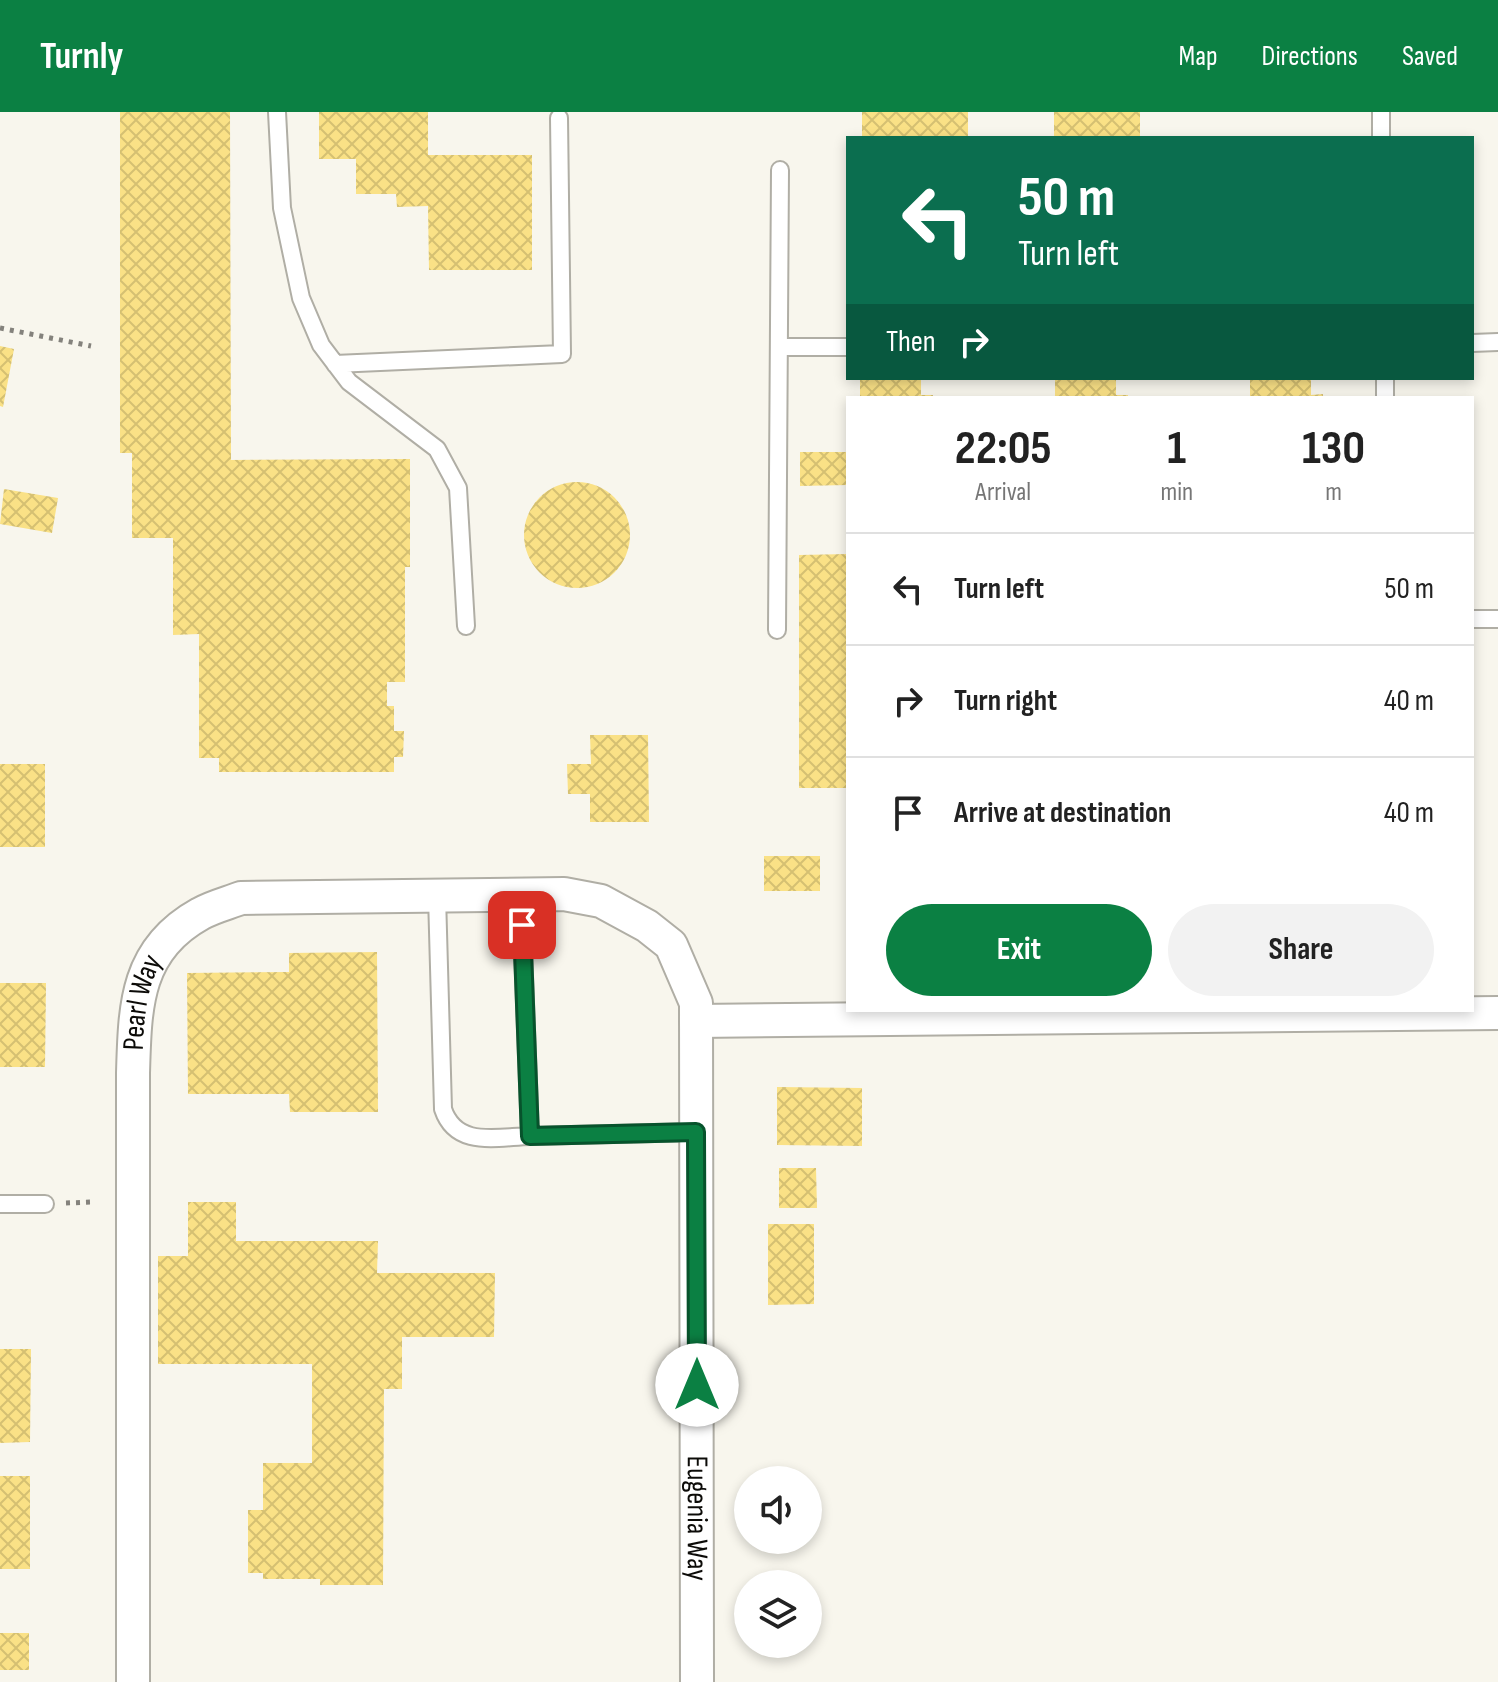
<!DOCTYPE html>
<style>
:root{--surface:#fff;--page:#f2f2f2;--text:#222;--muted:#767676;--line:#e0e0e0;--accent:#0b8043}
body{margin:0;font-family:"Sofia Sans Condensed",sans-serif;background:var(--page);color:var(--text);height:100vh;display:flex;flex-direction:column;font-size:30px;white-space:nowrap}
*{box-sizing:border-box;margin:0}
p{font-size:26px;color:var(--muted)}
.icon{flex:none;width:44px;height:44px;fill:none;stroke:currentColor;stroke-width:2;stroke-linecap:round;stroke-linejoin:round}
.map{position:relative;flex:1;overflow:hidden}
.panel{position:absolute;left:846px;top:284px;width:628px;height:616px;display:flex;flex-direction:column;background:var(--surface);border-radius:0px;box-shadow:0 4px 12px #0003}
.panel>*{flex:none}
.banner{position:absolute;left:846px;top:24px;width:628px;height:244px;border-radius:0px;box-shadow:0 4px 12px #0003;background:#0b6e4f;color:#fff;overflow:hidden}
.buttons{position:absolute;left:734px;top:1354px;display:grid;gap:16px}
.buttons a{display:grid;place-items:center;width:88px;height:88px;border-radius:50%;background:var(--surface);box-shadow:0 4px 12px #0003;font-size:40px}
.pin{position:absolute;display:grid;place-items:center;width:68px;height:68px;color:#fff;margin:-34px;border-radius:16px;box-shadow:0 4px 12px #0006}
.me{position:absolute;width:88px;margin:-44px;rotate:0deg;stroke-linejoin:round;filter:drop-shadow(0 0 6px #0008)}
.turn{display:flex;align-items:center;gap:28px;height:168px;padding:0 40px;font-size:36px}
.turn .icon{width:104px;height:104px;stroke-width:2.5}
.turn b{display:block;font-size:56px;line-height:68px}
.then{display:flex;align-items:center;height:76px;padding:0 40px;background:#0003;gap:16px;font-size:30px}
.eta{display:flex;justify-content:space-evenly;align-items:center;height:136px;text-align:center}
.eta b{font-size:48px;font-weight:700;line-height:56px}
.cta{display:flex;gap:16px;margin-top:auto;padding:16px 40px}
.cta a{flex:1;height:92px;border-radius:48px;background:var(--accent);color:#fff;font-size:32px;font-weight:700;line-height:92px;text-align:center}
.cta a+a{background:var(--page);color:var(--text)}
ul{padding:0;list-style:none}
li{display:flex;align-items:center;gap:24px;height:112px;padding:0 40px;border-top:2px solid var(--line)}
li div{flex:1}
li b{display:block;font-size:30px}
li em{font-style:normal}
header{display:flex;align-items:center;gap:48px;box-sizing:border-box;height:112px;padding:0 40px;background:var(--accent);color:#fff}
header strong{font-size:38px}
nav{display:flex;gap:44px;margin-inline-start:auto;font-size:28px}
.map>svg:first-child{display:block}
.building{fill:url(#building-cross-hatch)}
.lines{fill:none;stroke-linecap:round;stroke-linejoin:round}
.service-casing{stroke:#b0aea5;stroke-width:20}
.minor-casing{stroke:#b0aea5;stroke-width:36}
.path{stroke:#84827c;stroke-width:5;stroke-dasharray:4 6;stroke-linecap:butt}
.service{stroke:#fff;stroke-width:16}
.minor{stroke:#fff;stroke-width:32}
.route-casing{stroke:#07532c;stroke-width:20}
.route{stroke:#0b8043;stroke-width:14}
.labels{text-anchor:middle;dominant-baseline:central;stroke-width:6;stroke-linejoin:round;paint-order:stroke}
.street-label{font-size:30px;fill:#0c0b08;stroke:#fff}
</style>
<header>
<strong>Turnly</strong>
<nav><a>Map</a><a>Directions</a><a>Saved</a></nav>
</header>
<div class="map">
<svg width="1498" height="1570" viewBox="0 0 1498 1570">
<defs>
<pattern id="building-cross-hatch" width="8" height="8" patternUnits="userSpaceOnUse" patternTransform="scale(2)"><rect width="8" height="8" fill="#fae186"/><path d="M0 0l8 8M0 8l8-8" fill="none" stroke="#d5c072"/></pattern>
</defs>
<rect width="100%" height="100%" fill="#f8f6ed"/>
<path class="building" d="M120 0H230L231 348 410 347V455H405V570H387V594H394V619H404L403 645H394V660H219V646H199V522L173 523V426H132V341H120Z
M319 0H428V43H532V158H429L428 94 397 95 396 82H356V47H319Z
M862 0H968V26H862Z
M1054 0H1140V26H1054Z
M0 234 14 237 3 295 0 294Z
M860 267H921V283H933V286H860Z
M1055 267H1116V283H1128V286H1055Z
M1250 267H1311V283L1323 282V286H1250Z
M800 340H848V373L800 374Z
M524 423a53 53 0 1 1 106 0a53 53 0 1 1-106 0Z
M4 377 58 386 52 421 0 412Z
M848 442V676H799V443Z
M590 623H648L649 710H590V682H568L567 652H591Z
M0 652H45V735H0Z
M764 744H820V779H764Z
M377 840 378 1000H290L289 982H188L187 861 289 860V841Z
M0 871H46L45 955H0Z
M777 975 862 976V1034L777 1033Z
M779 1056H816L817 1096H779Z
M188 1090H236V1129H378L377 1161H495L494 1225H402V1277H384L383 1473H320V1467H263V1461H248V1398H263V1351H312V1252H158V1144H188Z
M768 1112H814V1192L768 1193Z
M0 1237H31L30 1330 0 1331Z
M0 1364H30V1457H0Z
M0 1521H29V1558H0Z"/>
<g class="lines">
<g class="service-casing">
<path id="service" d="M277 0 282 96 301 186 321 233 349 270 437 337 458 376 466 514
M1381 0V26
M1472 231 1498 230
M779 235H848
M335 252 562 242 559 6
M1385 266V286
M1472 507H1498
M777 518 780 58
M437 784 443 997C456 1036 496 1025 530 1024L521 783
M530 1024 696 1020
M0 1092H45"/>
</g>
<g class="minor-casing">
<g id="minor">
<path d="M696 909 1498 901"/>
<path id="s1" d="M133 1570V961C135 895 135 838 200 802 212 795 228 791 241 786L564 782 601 789 647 814 671 833 696 891 697 1570"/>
</g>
</g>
<path class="path" d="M0 216 91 234
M66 1091 93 1090"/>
<use href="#service" class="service"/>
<use href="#minor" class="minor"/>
</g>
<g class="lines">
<g class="route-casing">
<path id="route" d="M522 813 530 1024 696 1020 697 1273"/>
</g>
<use href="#route" class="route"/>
</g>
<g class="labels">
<g class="street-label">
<text stroke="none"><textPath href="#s1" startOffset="680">Pearl Way</textPath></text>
<text stroke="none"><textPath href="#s1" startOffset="1858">Eugenia Way</textPath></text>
</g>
</g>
</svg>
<div class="buttons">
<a><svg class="icon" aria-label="sound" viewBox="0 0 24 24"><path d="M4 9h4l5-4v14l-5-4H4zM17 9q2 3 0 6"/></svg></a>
<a><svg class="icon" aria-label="layers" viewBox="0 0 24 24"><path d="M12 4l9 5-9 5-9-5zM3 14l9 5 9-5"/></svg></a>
</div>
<div class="pin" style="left:522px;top:813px;background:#d93025"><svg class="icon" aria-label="arrive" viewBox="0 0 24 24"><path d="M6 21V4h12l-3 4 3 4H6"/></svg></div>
<svg class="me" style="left:697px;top:1273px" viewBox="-20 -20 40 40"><circle r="19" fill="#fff"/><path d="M0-13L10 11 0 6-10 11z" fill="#0b8043"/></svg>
<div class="banner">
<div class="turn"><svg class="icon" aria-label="left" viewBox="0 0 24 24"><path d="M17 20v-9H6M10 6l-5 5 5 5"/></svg><div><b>50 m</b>Turn left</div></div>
<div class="then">Then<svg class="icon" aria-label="right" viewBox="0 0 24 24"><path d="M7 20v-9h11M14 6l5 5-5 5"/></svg></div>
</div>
<section class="panel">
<div class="eta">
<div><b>22:05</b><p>Arrival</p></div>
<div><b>1</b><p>min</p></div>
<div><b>130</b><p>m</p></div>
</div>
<ul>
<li><svg class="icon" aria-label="left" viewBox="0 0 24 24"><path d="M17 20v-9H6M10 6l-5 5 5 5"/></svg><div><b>Turn left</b></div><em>50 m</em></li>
<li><svg class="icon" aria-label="right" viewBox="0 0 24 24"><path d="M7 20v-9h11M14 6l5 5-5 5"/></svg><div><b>Turn right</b></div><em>40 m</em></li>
<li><svg class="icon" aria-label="arrive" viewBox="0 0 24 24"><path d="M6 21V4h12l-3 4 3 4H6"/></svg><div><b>Arrive at destination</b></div><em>40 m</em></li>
</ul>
<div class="cta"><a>Exit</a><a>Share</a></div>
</section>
</div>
